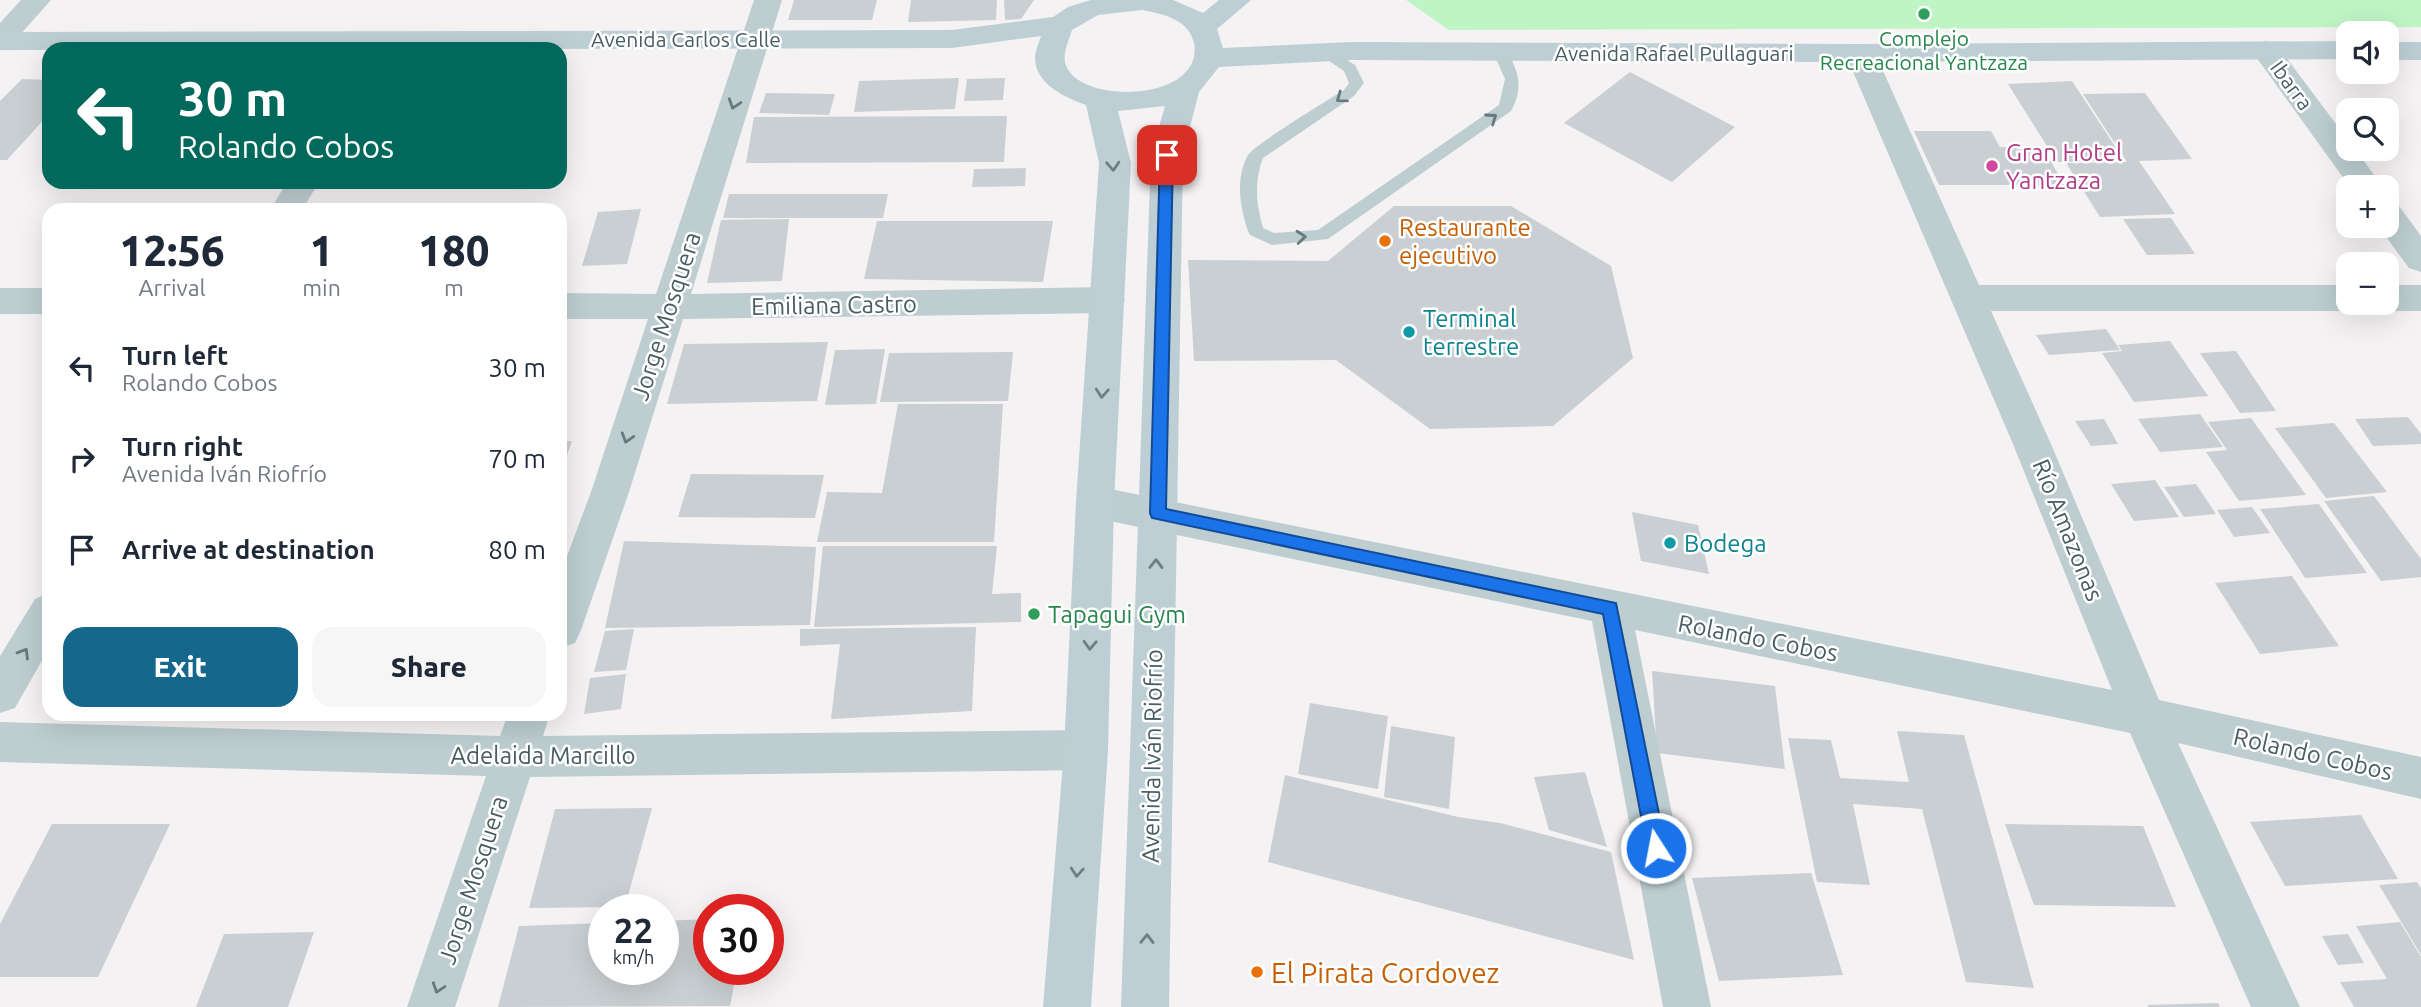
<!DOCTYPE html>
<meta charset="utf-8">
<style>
:root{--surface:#fff;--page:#f6f6f7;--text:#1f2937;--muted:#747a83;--accent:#16678c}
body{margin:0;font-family:Ubuntu,sans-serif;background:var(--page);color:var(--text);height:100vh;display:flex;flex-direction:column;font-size:26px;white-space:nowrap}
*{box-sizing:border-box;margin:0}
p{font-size:23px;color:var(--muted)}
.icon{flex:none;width:38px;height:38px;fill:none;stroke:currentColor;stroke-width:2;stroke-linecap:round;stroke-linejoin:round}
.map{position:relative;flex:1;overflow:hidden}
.side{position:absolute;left:42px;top:203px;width:525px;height:518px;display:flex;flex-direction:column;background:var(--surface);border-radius:21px;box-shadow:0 7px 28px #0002}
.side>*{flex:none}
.hud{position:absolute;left:42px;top:42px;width:525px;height:147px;border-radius:21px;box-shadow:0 7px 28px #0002;background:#00695c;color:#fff;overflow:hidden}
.buttons{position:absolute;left:2336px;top:21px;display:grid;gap:14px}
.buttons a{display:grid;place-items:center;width:63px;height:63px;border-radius:14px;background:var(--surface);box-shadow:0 7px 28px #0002;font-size:35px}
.speed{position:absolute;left:588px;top:894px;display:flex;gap:14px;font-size:35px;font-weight:700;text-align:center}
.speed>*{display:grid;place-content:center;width:91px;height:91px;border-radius:50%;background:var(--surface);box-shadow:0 7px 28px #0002;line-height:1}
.speed small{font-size:18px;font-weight:400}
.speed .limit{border:10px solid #d22;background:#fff;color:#111}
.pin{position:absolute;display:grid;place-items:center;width:60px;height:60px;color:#fff;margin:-30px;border-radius:14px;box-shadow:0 4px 10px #0006}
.me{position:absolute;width:77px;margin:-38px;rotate:349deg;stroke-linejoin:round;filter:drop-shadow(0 0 5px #0008)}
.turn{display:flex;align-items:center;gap:24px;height:147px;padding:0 21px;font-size:32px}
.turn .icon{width:91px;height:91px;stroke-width:2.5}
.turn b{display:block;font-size:49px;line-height:60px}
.eta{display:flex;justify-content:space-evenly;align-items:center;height:119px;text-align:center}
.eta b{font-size:42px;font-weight:800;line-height:49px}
.action{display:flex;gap:14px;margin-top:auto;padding:14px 21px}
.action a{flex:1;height:80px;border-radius:21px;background:var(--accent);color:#fff;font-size:28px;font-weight:800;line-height:80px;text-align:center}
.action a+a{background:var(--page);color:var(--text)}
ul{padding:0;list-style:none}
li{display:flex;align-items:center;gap:21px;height:91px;padding:0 21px}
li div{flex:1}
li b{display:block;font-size:26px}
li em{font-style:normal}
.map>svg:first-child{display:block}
.green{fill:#bff4c5}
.building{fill:#c9cfd2}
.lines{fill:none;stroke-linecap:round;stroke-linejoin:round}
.lane{fill:#bdcdd0;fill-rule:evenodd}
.street{fill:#bdcdd0;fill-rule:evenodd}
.secondary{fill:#bdcfd5;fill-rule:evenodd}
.oneway{stroke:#65797e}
.oneway2{stroke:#6b7f84}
.route{fill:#1a73e8;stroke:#114b97;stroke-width:2}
.leisure-dot{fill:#2e9e5b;stroke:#fff;stroke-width:2.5}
.hotel-dot{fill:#d1479c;stroke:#fff;stroke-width:2.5}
.food-dot{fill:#e8710a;stroke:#fff;stroke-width:2.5}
.culture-dot{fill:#0f9aa8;stroke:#fff;stroke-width:2.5}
.labels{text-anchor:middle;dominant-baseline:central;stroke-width:5;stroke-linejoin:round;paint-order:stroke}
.far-leisure-label{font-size:21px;fill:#27864d;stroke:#fff}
.far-street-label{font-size:21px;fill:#485d62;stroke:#fff}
.hotel-label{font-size:24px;fill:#b23c85;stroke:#fff;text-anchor:start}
.food-label{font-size:24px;fill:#c56008;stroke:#fff;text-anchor:start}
.street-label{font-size:24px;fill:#485d62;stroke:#fff}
.culture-label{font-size:24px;fill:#0d838f;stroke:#fff;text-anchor:start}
.leisure-label{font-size:24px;fill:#27864d;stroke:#fff;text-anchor:start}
.near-food-label{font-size:28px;fill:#c56008;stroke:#fff;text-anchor:start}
</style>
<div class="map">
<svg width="2421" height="1007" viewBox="0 0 2421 1007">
<rect width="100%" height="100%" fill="#f5f2f3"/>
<path class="green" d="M1406 0H2421V27L1449 30Z"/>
<path class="building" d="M794 0H877L872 20H788Z
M911 0H997L996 20 908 22Z
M1004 0H1034L1021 19 1005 20Z
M1630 72 1735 127 1672 182 1564 123Z
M959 78 955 109 854 112 859 81Z
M1005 78 1003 100 964 101 967 79Z
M22 79 49 80V114L7 160H0V101Z
M2072 81 2124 160 2057 162 2008 84Z
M766 93 835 94 829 115 759 113Z
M2145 93 2192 159 2139 161 2175 214 2100 217 2066 163 2127 162 2083 94Z
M1007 116 1004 162 746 163 754 117Z
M1914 131H1991L2000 147H2043L2064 185H1939Z
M1026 168 1025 186 972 187 974 169Z
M729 194H888L883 218H723Z
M1394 206H1511L1611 266 1633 358 1553 426 1430 429 1336 360 1194 361 1188 260 1328 261Z
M641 209 627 264 582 266 598 212Z
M2171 218 2195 254 2147 255 2123 219Z
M789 219 782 281 707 283 721 220Z
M877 221H1053L1043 282 864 279Z
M2106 329 2120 350 2049 355 2036 335Z
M2170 341 2208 396 2134 402 2102 353 2122 351 2118 345Z
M828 342 817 401 667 404 684 344Z
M885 349 876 404 825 405 835 350Z
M2236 351 2276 411 2240 413 2200 353Z
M1013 352 1008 401 880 402 889 353Z
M898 404H1003L994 542H817L827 492 882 493Z
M2200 414 2223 447 2160 452 2138 419Z
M2408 417 2421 434V444L2373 446 2355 419Z
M2251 418 2306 495 2239 501 2206 452 2227 450 2208 422Z
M2104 419 2118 444 2091 446 2075 421Z
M2334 423 2387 492 2326 498 2275 428Z
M560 441H572L560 475Z
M691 474 824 475 815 518 678 517Z
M2155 480 2179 517 2134 521 2111 484Z
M2196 484 2216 514 2184 517 2164 487Z
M2374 496 2421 559V577L2381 581 2324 501Z
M2319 504 2367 573 2305 578 2260 509Z
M2252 507 2270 533 2234 537 2217 510Z
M1632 512 1698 525 1709 574 1641 561Z
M624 541 816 547 810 625 605 628Z
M823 546H997L992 594 1021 593V622L814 627Z
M2292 576 2339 646 2260 654 2215 583Z
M976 627 972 711 831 719 840 644 800 646V629Z
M634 629 626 670 594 672 605 631Z
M1652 671 1775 686 1785 769 1657 753Z
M626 674 621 709 584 714 590 678Z
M1310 703 1388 716 1378 789 1298 774Z
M1391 726 1455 737 1449 809 1384 797Z
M1897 731 1964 735 2034 988 1966 982 1922 809 1853 804 1870 885 1817 882 1788 738 1831 740 1840 778 1909 782Z
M1585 772 1607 847 1549 830 1534 777Z
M1285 775 1458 817 1500 823 1611 852 1634 960 1268 862Z
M652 808 625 907 529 908 555 809Z
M2361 815 2398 879 2285 886 2250 822Z
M52 824H170L98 977H0V924Z
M2005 824 2143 826 2176 907 2034 905Z
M1811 873 1843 975 1719 981 1692 878Z
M2417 882 2421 888V955L2379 885Z
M709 919V970H737L730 1006 498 1007 519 926 604 923V970H663V921Z
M2400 922 2421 957V1007H2354L2340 982 2387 979 2356 926Z
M314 932 288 1007H196L224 934Z
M2348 934 2364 963 2338 965 2322 936Z
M2218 1003 2220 1007H2148V1005Z"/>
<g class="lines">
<path class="lane" d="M1325 47 1355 65 1364 83 1354 96 1263 158C1254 181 1256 204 1263 228L1274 233 1318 230 1499 105 1505 79 1493 52 1495 49H1505C1519 70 1524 88 1511 111L1328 239 1272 245 1250 235 1248 231C1240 207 1235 179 1248 155 1254 145 1328 100 1344 90L1349 83 1344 71 1320 55 1318 52 1320 49Z"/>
<path class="street" d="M21 0H51L10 46 0 49V23Z
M754 0H782L691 294 1108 287 1120 291 1125 300 1120 309 1108 313 683 319 629 492 581 630 575 643 560 648V575L591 492 648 319H560V293L656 294Z
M2266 41 2276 44 2348 140V149H2355L2383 187H2350L2251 50 2256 44Z
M1860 44 1870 47 1875 53 1979 285H2348V303H2362L2360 307 2348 311H1991L2051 444 2159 700 2421 757V799L2178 743 2300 1007H2251L2130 733 1635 630 1711 1007H1663L1592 621 1095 518 1081 513 1076 502 1081 491 1095 486 2112 690 2013 444 1845 53 1850 47Z
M287 182H319L302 210H270Z
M2387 203 2399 206 2421 236V272L2409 268 2378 226H2387Z
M2387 285H2421V311H2387L2375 307 2373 303H2387Z
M0 288H49V314H0Z
M49 593V648L15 708 0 713V656L35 599Z
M508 714H550L543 736 1086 730 1101 736 1108 750 1101 764 1086 770 530 777 455 1007H407L486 776 0 762V722L500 736Z"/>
<path class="secondary" d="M1091 0H1173L1203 13 1219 0H1251L1217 29 1223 48 1352 42 1860 44 2348 41V59L1860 62 1352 60 1219 67 1199 92 1183 154 1169 1007H1121L1151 154 1165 106 1118 111 1131 163 1114 502 1108 750 1091 1007H1043L1064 750 1076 502 1099 163 1086 105C1066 98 1035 84 1035 58 1035 51 1039 43 1041 36L952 48 0 50V32L952 30 1053 17 1068 7ZM1142 10C1162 14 1189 19 1194 43 1205 103 1074 106 1065 62 1063 52 1069 40 1072 30L1098 15Z
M2387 42H2421V60H2387Z"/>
</g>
<defs><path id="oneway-chevron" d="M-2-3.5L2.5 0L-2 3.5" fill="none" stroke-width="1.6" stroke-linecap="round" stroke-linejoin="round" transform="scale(1.75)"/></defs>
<g class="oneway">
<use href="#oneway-chevron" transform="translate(1341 98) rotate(144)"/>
<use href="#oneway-chevron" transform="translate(734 104) rotate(108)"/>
<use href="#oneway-chevron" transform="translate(1492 118) rotate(-35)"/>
<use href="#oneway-chevron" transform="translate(1301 237) rotate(-5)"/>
<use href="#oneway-chevron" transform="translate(627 438) rotate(107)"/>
<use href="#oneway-chevron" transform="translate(24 653) rotate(-59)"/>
<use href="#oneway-chevron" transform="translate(438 988) rotate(108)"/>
</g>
<g class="oneway2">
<use href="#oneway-chevron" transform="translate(1113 166) rotate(87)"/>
<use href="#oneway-chevron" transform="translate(1102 393) rotate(94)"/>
<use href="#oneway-chevron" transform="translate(1156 564) rotate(-89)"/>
<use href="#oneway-chevron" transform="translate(1090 645) rotate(92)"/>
<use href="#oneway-chevron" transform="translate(1077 872) rotate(94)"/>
<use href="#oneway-chevron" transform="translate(1147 939) rotate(-89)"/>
</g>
<path class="route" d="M1167 150 1173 155 1166 509 1616 603 1666 848 1663 854 1656 857 1650 854 1647 848 1603 614 1152 518 1150 513 1160 155Z"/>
<g class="leisure-dot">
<circle cx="1924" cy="14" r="7"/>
<circle cx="1034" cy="614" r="7"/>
</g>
<circle class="hotel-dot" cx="1992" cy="166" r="7"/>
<g class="food-dot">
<circle cx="1385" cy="241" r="7"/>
<circle cx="1257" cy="972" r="7"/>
</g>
<g class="culture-dot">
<circle cx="1409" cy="332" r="7"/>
<circle cx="1670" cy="543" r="7"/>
</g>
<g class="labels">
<g class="far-leisure-label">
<text x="1924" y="38">Complejo<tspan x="1924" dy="24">Recreacional Yantzaza</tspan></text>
</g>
<g class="far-street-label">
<text x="686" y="39">Avenida Carlos Calle</text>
<text x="1674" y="53">Avenida Rafael Pullaguari</text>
<text transform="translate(2292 85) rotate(54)">Ibarra</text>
</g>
<g class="hotel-label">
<text x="2006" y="152">Gran Hotel<tspan x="2006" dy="28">Yantzaza</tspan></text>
</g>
<g class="food-label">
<text x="1399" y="227">Restaurante<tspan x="1399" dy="28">ejecutivo</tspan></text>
</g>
<g class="street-label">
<text transform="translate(834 305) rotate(-1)">Emiliana Castro</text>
<text transform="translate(666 316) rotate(-72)">Jorge Mosquera</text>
<text transform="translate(2068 530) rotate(68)">Río Amazonas</text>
<text transform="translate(1758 638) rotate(11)">Rolando Cobos</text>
<text transform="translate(2313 754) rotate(13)">Rolando Cobos</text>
<text x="543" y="755">Adelaida Marcillo</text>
<text transform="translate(1152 756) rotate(-89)">Avenida Iván Riofrío</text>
<text transform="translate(473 880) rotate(-72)">Jorge Mosquera</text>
</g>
<g class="culture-label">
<text x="1423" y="318">Terminal<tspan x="1423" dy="28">terrestre</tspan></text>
<text x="1684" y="543">Bodega</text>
</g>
<g class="leisure-label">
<text x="1048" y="614">Tapagui Gym</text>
</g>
<g class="near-food-label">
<text x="1271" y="972">El Pirata Cordovez</text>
</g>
</g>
</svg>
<div class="buttons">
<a><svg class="icon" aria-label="sound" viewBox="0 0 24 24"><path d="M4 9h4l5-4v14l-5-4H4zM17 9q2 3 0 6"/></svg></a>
<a><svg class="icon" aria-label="search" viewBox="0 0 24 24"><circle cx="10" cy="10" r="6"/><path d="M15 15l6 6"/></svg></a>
<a>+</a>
<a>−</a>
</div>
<div class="speed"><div>22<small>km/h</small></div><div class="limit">30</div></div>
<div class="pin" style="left:1167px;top:155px;background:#d93025"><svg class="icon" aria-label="arrive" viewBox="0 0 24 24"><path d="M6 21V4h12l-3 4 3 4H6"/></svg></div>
<svg class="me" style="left:1656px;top:848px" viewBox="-20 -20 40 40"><circle r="17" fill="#1a73e8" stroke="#fff" stroke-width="3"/><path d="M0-11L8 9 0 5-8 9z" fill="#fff"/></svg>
<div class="hud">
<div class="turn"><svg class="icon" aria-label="left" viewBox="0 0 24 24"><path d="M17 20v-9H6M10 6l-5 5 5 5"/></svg><div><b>30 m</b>Rolando Cobos</div></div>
</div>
<section class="side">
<div class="eta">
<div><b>12:56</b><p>Arrival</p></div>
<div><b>1</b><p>min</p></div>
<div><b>180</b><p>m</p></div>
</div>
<ul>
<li><svg class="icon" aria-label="left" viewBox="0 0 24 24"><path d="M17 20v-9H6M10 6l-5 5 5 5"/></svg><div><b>Turn left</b><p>Rolando Cobos</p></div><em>30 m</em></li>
<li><svg class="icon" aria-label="right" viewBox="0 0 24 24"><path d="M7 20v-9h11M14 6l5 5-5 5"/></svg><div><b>Turn right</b><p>Avenida Iván Riofrío</p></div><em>70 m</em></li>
<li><svg class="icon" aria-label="arrive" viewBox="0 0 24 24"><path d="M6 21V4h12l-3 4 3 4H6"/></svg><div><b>Arrive at destination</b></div><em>80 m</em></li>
</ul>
<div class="action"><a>Exit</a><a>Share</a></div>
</section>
</div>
